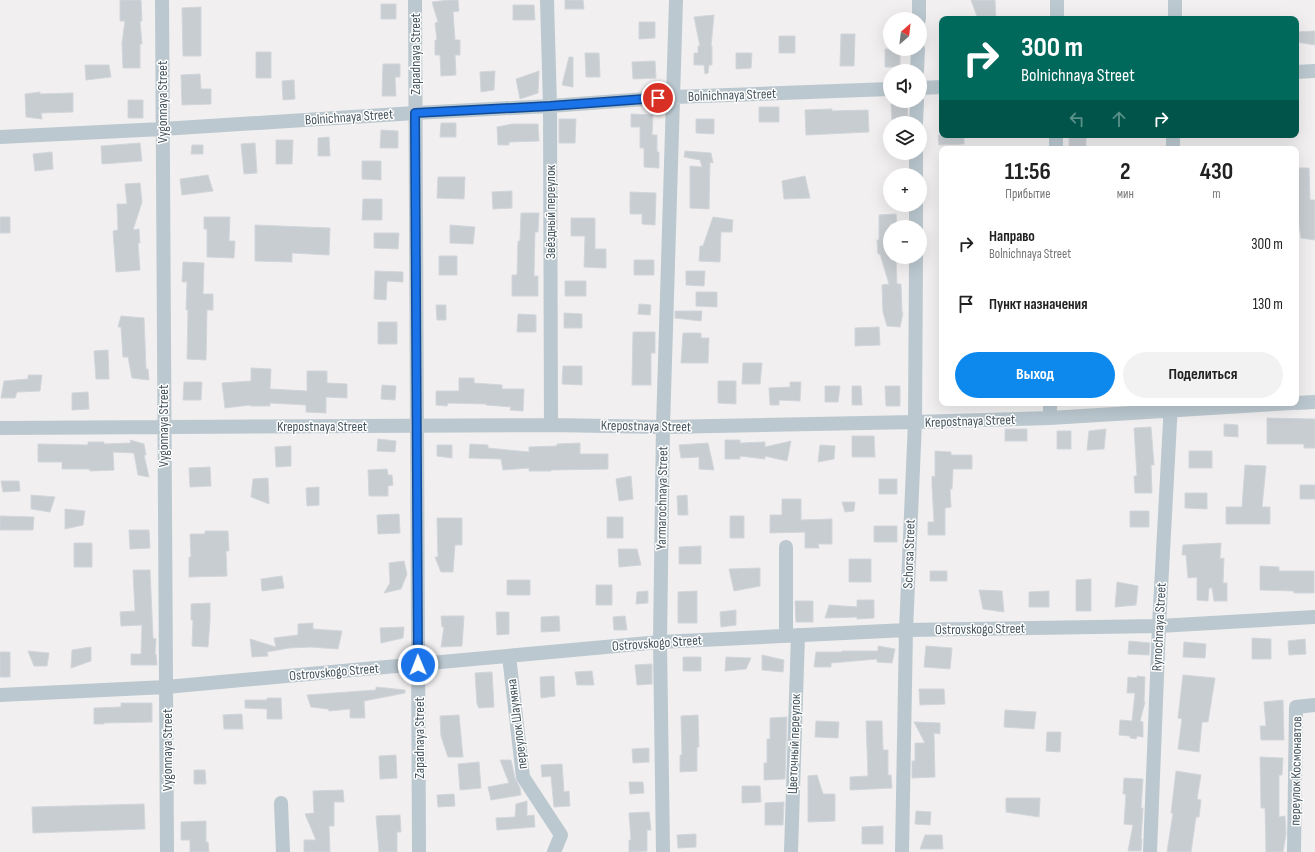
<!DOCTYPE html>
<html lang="ru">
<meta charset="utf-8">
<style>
:root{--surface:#fff;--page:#f2f2f2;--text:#222;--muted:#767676;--accent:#0d88ed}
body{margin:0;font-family:"Sofia Sans Condensed",sans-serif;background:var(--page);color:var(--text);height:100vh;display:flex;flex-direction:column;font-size:15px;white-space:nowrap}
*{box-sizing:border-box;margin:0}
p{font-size:13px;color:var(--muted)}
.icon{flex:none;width:22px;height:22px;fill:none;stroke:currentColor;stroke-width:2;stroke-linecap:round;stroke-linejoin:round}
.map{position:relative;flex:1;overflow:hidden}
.side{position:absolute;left:939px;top:146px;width:360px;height:260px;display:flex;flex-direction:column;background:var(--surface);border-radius:8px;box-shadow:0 4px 16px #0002}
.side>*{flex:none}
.banner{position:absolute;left:939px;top:16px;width:360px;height:122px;border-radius:8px;box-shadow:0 4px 16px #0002;background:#00695c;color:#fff;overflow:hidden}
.needle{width:26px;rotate:28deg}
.fabs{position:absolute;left:883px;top:12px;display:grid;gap:8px}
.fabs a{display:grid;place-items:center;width:44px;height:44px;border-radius:50%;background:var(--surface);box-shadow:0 4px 16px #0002;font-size:20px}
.pin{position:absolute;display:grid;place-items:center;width:34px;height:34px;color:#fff;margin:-17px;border:2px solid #fff;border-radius:50%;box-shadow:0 1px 4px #0007}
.me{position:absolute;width:44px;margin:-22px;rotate:359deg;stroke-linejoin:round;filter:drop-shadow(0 0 3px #0008)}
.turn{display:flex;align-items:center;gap:14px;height:84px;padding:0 16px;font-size:18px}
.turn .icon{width:52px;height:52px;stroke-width:2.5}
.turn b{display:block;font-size:28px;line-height:34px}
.lanes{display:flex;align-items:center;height:38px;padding:0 16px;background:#0003;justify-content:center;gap:20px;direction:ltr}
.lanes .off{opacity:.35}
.eta{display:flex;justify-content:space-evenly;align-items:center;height:68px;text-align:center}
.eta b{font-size:24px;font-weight:700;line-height:28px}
.primary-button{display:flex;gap:8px;margin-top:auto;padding:8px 16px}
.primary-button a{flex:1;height:46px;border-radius:24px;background:var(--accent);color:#fff;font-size:16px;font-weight:700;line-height:46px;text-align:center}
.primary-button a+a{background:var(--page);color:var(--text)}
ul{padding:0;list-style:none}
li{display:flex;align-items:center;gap:12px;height:60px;padding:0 16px}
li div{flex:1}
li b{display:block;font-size:15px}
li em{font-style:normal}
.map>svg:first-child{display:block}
.building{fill:#c8cdd2;stroke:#d2d6db}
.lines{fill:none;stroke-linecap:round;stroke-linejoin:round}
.minor{stroke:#bbc8cf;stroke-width:14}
.route-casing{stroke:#114b97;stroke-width:10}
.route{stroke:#1a73e8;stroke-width:7}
.labels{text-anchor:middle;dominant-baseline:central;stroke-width:3;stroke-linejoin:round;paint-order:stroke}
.street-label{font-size:14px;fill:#45555e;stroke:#fff}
</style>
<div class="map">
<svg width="1315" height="852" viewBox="0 0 1315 852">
<rect width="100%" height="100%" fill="#f1efef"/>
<path class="building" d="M120 0H141L142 21H140L142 44H140V68H123L122 43 125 21H120Z
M449 0H458L459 11 453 12 455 40H460V55H455L456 75 441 76 440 55H435V40H437L435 23 438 22 432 2Z
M565 0H583L584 9H565Z
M971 0H995L996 19H978Z
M381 4H396V19H381Z
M513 5H534L535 20H513Z
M201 7V56H183L182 8Z
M714 15 711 46H712V65H709L708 73 705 74 704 65H694V53H698V46H700L694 17Z
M639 22H655V38L639 39Z
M1315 31V45L1296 42V32Z
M841 34H855L854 66H840Z
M779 36H795V53H779Z
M885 49H900V67H885Z
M256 52H271V78H256Z
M585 53H599L600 77H586Z
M736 53H752L751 68 736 69Z
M569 57H573V87L562 85Z
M655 61 656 78 633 79 632 62Z
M383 64H400V77H395L396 96H382Z
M85 65H109L111 77 86 80Z
M495 71 494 90 481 92 480 72Z
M539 71 538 93 520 99 516 79Z
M200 74 201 89H211V104L182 105 181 75Z
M294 80 295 99 283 100 282 81Z
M40 92V94L73 93V112L41 113 42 119 26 117 25 94Z
M128 100H143V118H128Z
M907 103 908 119 892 120 891 104Z
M759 107H779V122H759Z
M832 109V111L868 110 869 132 806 135 805 110Z
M631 114 653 115 652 135H657V152H659V168L644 167V148H640V127H631Z
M559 119H576L575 143H559Z
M696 119H714V134L696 133Z
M441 123H456V137H440Z
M512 124H538L539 141 509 142V145H498L497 127Z
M381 130 398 131V148H380Z
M938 135H964V144L939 145Z
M1069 135H1086V147L1069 148Z
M329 137 330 156H318V138Z
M276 140H293L292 164H276Z
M140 143 142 161 102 164 101 146Z
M255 143 257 173 244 174 241 144Z
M192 145H203V154H191Z
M685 151 711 153 713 163 710 162 709 209 690 208V166L702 167 700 160 684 157Z
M52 152 53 169 35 171 33 154Z
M362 161H381V180L362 179Z
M1296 168H1309L1310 200H1315V240L1301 238 1298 218V184H1296Z
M208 175 213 191 182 195 180 179Z
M805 176 810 198 784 199 782 181Z
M438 177H465L464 199 437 198Z
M140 183 142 202 133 230 139 229 140 243H138L140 270 116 272 113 231 118 230 117 204H127L125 184Z
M512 191V208L493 209 492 192Z
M630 192 656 193 655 225 642 224V214H630Z
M363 199H382V220H362Z
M521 213H539L538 232H535L534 276H538V296H512V275H517L518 241H520Z
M896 214 897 224H890V260H896L897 284H901L902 313H903L900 327 887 326 883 312 882 285 889 284 880 254H878L877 240H879V215Z
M0 217H10V233H0Z
M204 217H230L229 241H235L234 258 207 257V229H204Z
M713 217 733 220 732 232H721L720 262 699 261 700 246H703Z
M571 218H595V249H606V268L584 267 585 236H571Z
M255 225 330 228 329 255 292 253V262L255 261Z
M450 225 475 227 473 244 450 243Z
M374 233H399L398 249 374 248Z
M439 256H457V275H439Z
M634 260H654V275H634Z
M183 262 204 263 203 294H213V310H207L206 360 187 359 188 310H186L187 282H182Z
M375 271 403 272V282L387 281 386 300 374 299Z
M686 271H705L704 286 686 285Z
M565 281H586V296H565Z
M696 292H717V307L696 306Z
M639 304 651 305 650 315 638 314Z
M436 305H446V320H437Z
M675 311H702L701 321 675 318Z
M564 313 582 314V328H564Z
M518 314 536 315V332H517Z
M121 316 144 318 146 369H148L149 380 132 378 128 357H123L121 327H118Z
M378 322H397V344H378Z
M879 327 880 345 855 346V328Z
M633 332H655V353H651V385H632Z
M683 333H701V338H709L708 363H681Z
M108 350 109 379H96L94 351Z
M743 363H762L760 384H742Z
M563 366H582V385L562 384Z
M251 368 271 369 270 389 307 391V371H327V383L347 384V398L326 397V413L306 412V405L270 403V406H250V405L225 408 222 383 251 381Z
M28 375H42L40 391 17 392 15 398H1L4 381 28 379Z
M459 378H474V383L502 385V389H524L523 411 510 410 511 407 486 405V404L448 403 447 406 436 405V391H459Z
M718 381H736V404L718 403Z
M184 382H202L201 400H183Z
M790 382H801L800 401 779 400V405H770L769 388 790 387Z
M382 385 396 386 395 400 381 399Z
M825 386H840L838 402H825Z
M852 386H861L862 405H852Z
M885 386H900V406H886Z
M88 392 89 409 72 410V393Z
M1267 418 1315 419V448H1304V444H1267Z
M1224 424 1238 425V437L1224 436Z
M1151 427 1154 465H1151L1152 493H1135L1134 476H1137L1134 428Z
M1005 429H1027V441H1005Z
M1106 429 1104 449 1087 450 1089 431Z
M1057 431H1071V449H1057Z
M852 436H874L875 457H852Z
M378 439 396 441 395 452 377 451Z
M130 440 144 444 146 455H144L149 477 138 475 134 453 113 452 114 470 90 471 89 469H62V462H38V444L88 445V442H104V444L131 443Z
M725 440H740V443L765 442V447L791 441 787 461 765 456V459L740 456V459H725Z
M580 443V454H608V469L551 470V471H529V468L503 470 501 459 469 458 470 444 488 445V448L529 452V447L557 446V444Z
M708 443 714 470 699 469V457L681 458 679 445Z
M437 445H452V458L437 456Z
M820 445 835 446 834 459 818 462Z
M291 446V466L276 467 275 447Z
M935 451 951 452V455H972V469H953L952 489H950L951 507 945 508V535H928V522H934L932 485V476L935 477Z
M1189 451H1212V468H1189Z
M1245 465 1266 466 1262 507H1270V524H1226V507H1242Z
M210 467 211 486 190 487 189 468Z
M387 469 388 475H392L393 485 388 486V496H369L368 470Z
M631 476 633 499 619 501 616 479Z
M268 478 269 504 251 497 253 479Z
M879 479H897V494H879Z
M1 481H19L20 491 3 492Z
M1300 485H1315V499H1300Z
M319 487V505L307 506 306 488Z
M1185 493H1207V509L1185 508Z
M31 495 55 497 50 512 31 509Z
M687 495 688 515H678L677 496Z
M782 499H801V520L832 519V544H818L819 548H805V532L770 533V515H782Z
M842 502H855L854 511 845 512Z
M65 509 85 511 83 525 65 529Z
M1130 511H1149V527H1130Z
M399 514 400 533 378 534 377 515Z
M0 516 34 517 33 530H0Z
M730 516H744V538H730Z
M607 517H623V538H607Z
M437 518H462V545H455L453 572H441L435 557H438Z
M874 526H897V542H874Z
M129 530H149L150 548 130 549Z
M205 531H228L229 551H226L227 576 189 577V557H191L190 534H205Z
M74 543H92V567H74Z
M1221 543 1220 559 1224 558 1223 583H1227V601H1214L1212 588H1209L1208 601 1197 600V577L1188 578 1186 555H1182L1183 545Z
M701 546V564H679V547Z
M618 549H637L641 565 619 567Z
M849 559H871V582H849Z
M404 561 407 574 401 589 384 593 390 583 389 563Z
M1260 566 1279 567V571H1314V593H1294V591L1260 590Z
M760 568V586L734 591 729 569Z
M133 570H150L153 638 156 639 155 654H156L157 665H131V654H141L142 625 121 626 120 612 135 611Z
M930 571H947V581H930Z
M282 576 284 588 262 591 261 579Z
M1091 579V611H1076V580Z
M507 580H530V595H507Z
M1117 582 1138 586 1136 605 1115 607Z
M596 585H612V605H596Z
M979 590 1002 591 1004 612 983 609Z
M648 591V603L636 604 637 592Z
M697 591V623H678V592Z
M1049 591V607H1029V592Z
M857 600H874V618L857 619V617L825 618 829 605 857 607Z
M795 601H813V622H796Z
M210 603V620L208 647 192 646 193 620H191V604Z
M736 610V625L721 627 720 612Z
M496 612H509V634L497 635Z
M441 616H464L462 646 441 647 444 627H442Z
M559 616 560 631 541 632V617Z
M625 616 627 630H614L613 617Z
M313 623V629L342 631 338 649 311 647 289 648 267 652 268 656 252 657 250 639 276 647 274 638 298 635V624Z
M404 627 403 638 381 643 380 628Z
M1252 638 1271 639V659H1252Z
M1305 639 1306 654 1289 655 1288 641Z
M1129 641 1150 643 1149 655 1128 654Z
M1184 642 1206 644 1205 658 1183 657Z
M878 646 895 649 892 663 877 662V659L831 663V667H814L816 652H842V651H878Z
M926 646 952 648 950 669 924 667Z
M91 647V661L71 668 72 650Z
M28 651 49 653 47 666H34Z
M0 652H10V677H0Z
M762 655 784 660 783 672 762 670Z
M683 657H701V671H683Z
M726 657 751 658 746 669 725 671Z
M652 664V684L637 685 635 665Z
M592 671 594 685H577L575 672Z
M492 672 494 707 479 708 477 704 475 673Z
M1183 675 1215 678 1208 722H1202L1199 752 1178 749 1182 719 1178 718Z
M554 676 555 696 541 698 540 677Z
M1137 676 1145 677 1144 702H1145L1140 721 1143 722V737L1137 736 1136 739 1130 738V736L1119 735 1120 720 1132 721 1135 693H1127L1128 677 1137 678Z
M376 687 405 690V693L364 701 365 718H350V709L329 711 328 709 311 707 307 695 376 690Z
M919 689H944L945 704 920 705Z
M267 698H281L282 719H267V709L245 708V700H267Z
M1283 700 1284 740H1261L1260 726H1266L1264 702Z
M121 703H152V722L104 723V724H94V708L121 707Z
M1005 710 1036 712 1034 729 1004 727Z
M242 714 243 729H224L223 715Z
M459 715 463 757H448L441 736 440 716Z
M698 715 699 747H697V771L680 772V755H682L681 716Z
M787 717 785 779 764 780V763H767V739H770V718Z
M816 721 839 722 838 738 815 737Z
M866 721H882L883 750H888V775H891L892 788 850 790V777L868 776Z
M914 722 940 723V734L934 733 935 777 912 778V761H915V743H925Z
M1047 732H1061L1060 752 1046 751Z
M649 748V762L633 763 632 749Z
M396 755 397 778 380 779 379 756Z
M1260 757 1283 758 1282 775H1279V817L1285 816 1286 834 1283 852H1266L1265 808H1261Z
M500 760H511L515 778 520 788 521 795 491 800 488 787 509 783Z
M479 762 481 788 460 790 458 764Z
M562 764 564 792 569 791 570 806 554 807 551 776 542 777 541 765Z
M194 770H205L206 784H194Z
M1176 771 1201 775 1197 799 1201 800 1199 817H1196L1191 852H1167L1173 813H1171Z
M817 775 823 794H835V821L808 822V776Z
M1124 778 1143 779 1141 808H1143L1141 839H1142L1141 851H1128L1133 825 1124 824 1126 794H1123Z
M629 782H643L644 793 630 794Z
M742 786H760L761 802 742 803Z
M343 790 344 802H334V826H329L330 852H304V840H316L305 814 314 813 313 791Z
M454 794 455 806 438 807 437 795Z
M1006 798H1040L1039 817 1006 812Z
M527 801V816L534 815 535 827 497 830 496 818 515 817 516 804Z
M784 802 783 825H765V803Z
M144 804 145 829 33 833 32 807Z
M916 811 931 812 930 825 915 824Z
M649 812 651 830H647V851L629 852V840H631L629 813Z
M400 815 401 832H397V852H379L376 816Z
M206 821V842H208L209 852H190V840H181V822Z
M883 826V844H862V827Z
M696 834V847L678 848 677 835Z
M925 835H942L943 849H920Z"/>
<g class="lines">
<path class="minor" d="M162 0 167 852
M415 0 419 852
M547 0 550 106 551 425
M919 19V0
M1057 19V0
M1175 19V0
M917 71 918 49
M1296 72 1315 71
M920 88 942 87
M916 123 917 101
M0 137 162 129 415 113 550 106 673 97 890 89
M1056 149V135
M1173 149V135
M916 175V153
M916 227V205
M1296 403 1315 402
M1050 418V403
M0 428 551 425 663 427 915 422 1050 418 1291 403
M786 636V547
M509 656 523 777 561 835 554 852
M0 695 166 687 660 642 906 630 1159 626 1315 617
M281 803 283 852
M663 852 660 642 663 427 676 0
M791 852 798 635
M902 852 906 630 915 422 916 257
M1150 852 1159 626 1171 403
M1294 852 1296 707 1315 705"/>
</g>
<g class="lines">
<g class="route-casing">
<path id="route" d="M418 665 415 113 550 106 658 98"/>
</g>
<use href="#route" class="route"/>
</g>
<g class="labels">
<g class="street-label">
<text transform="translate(415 54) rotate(-90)">Zapadnaya Street</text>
<text transform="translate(732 95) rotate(-2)">Bolnichnaya Street</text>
<text transform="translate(162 102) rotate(-90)">Vygonnaya Street</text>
<text transform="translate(349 117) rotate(-4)">Bolnichnaya Street</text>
<text transform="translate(550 212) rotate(-90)">Звёздный переулок</text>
<text transform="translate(970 421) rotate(-2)">Krepostnaya Street</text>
<text transform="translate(163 426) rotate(-90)">Vygonnaya Street</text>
<text x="322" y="426">Krepostnaya Street</text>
<text transform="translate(646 426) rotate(1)">Krepostnaya Street</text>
<text transform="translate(662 498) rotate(-89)">Yarmarochnaya Street</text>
<text transform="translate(909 554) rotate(-88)">Schorsa Street</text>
<text transform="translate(1159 627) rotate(-87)">Rynochnaya Street</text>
<text transform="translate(980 629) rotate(-1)">Ostrovskogo Street</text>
<text transform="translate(657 643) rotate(-4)">Ostrovskogo Street</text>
<text transform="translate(334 672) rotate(-5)">Ostrovskogo Street</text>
<text transform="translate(517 724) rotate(-97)">переулок Шаумяна</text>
<text transform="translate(419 738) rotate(-90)">Zapadnaya Street</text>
<text transform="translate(794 744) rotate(-88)">Цветочный переулок</text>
<text transform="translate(167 750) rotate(-90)">Vygonnaya Street</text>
<text transform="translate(1296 771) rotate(-89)">переулок Космонавтов</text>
</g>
</g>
</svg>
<div class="fabs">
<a><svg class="needle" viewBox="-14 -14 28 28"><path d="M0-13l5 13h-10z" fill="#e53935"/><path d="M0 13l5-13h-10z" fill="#767676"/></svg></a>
<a><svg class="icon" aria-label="sound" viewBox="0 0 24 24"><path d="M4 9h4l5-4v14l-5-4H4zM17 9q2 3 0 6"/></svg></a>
<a><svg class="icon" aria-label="layers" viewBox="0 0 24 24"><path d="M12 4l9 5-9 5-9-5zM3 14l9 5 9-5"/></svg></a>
<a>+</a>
<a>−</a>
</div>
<div class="pin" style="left:658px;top:98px;background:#d93025"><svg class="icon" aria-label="arrive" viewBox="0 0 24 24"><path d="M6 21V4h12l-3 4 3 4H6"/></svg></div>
<svg class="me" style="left:418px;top:665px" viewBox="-20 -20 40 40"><circle r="17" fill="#1a73e8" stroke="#fff" stroke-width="3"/><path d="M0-11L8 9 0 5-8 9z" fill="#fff"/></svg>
<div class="banner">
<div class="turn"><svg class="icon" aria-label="right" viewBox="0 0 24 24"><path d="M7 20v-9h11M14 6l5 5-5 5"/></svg><div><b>300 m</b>Bolnichnaya Street</div></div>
<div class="lanes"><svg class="icon off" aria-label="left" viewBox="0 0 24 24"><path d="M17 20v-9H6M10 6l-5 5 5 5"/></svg><svg class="icon off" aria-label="ahead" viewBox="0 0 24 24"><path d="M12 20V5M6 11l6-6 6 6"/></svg><svg class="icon" aria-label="right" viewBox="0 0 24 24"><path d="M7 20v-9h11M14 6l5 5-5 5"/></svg></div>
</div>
<section class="side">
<div class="eta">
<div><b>11:56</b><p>Прибытие</p></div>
<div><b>2</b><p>мин</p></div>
<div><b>430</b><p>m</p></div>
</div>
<ul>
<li><svg class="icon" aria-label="right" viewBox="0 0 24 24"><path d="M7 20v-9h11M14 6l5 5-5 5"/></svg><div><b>Направо</b><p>Bolnichnaya Street</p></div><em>300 m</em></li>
<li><svg class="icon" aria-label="arrive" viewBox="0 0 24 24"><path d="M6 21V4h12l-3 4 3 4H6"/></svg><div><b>Пункт назначения</b></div><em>130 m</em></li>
</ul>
<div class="primary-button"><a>Выход</a><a>Поделиться</a></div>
</section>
</div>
